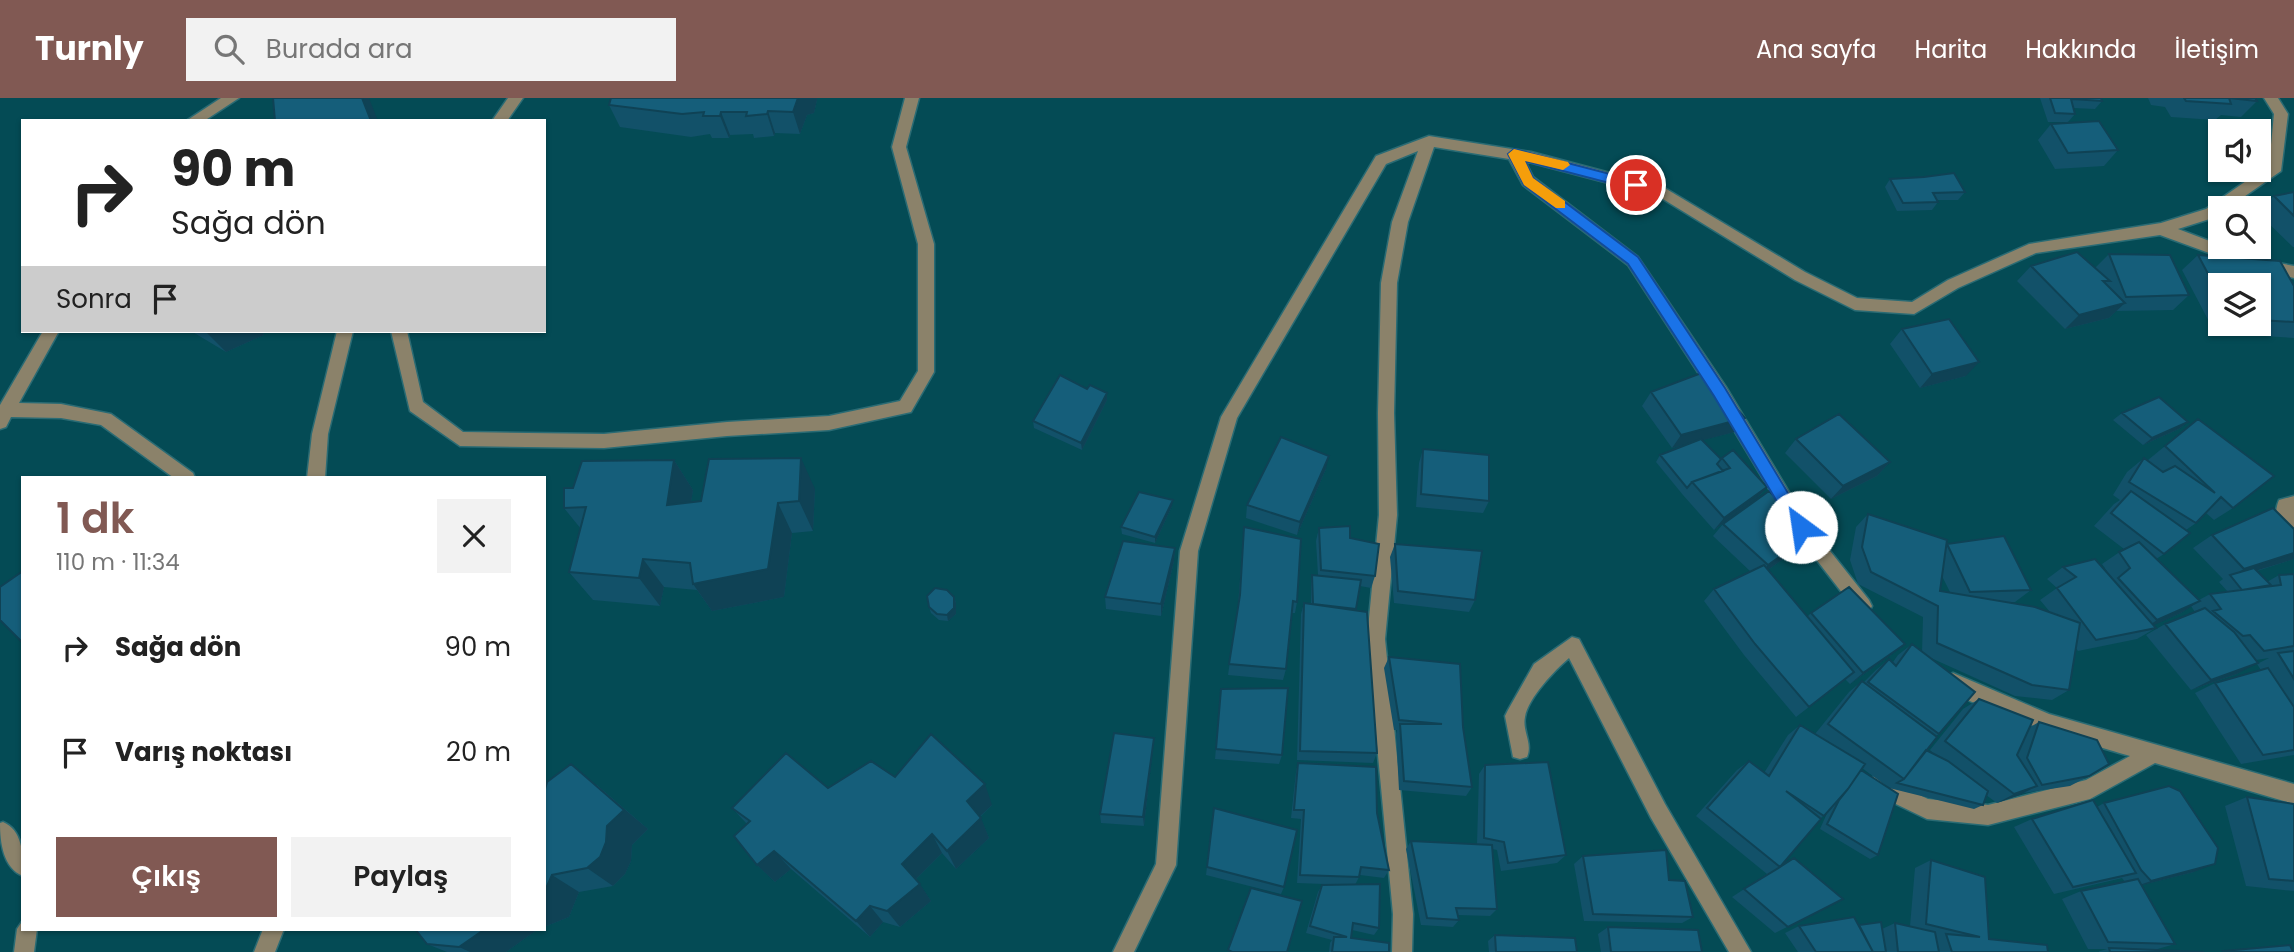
<!DOCTYPE html>
<html lang="tr">
<meta charset="utf-8">
<style>
:root{--surface:#fff;--page:#f2f2f2;--text:#222;--muted:#767676;--accent:#815953}
body{margin:0;font-family:Poppins,sans-serif;background:var(--page);color:var(--text);height:100vh;display:flex;flex-direction:column;font-size:26px;white-space:nowrap}
*{box-sizing:border-box;margin:0}
p{font-size:23px;color:var(--muted)}
.icon{flex:none;width:38px;height:38px;fill:none;stroke:currentColor;stroke-width:2;stroke-linecap:round;stroke-linejoin:round}
.map{position:relative;flex:1;overflow:hidden}
.details{position:absolute;left:21px;top:378px;width:525px;height:455px;display:flex;flex-direction:column;background:var(--surface);border-radius:0px;box-shadow:0 2px 5px #0004}
.details>*{flex:none}
.hud{position:absolute;left:21px;top:21px;width:525px;height:214px;border-radius:0px;box-shadow:0 2px 5px #0004;background:#fff;color:var(--text);overflow:hidden}
.fabs{position:absolute;left:2208px;top:21px;display:grid;gap:14px}
.fabs a{display:grid;place-items:center;width:63px;height:63px;border-radius:0px;background:var(--surface);box-shadow:0 2px 5px #0004;font-size:35px}
.pin{position:absolute;display:grid;place-items:center;width:60px;height:60px;color:#fff;margin:-30px;border:4px solid #fff;border-radius:50%;box-shadow:0 2px 7px #0007}
.me{position:absolute;width:77px;margin:-38px;rotate:329deg;stroke-linejoin:round;filter:drop-shadow(0 0 5px #0008)}
.turn{display:flex;align-items:center;gap:24px;height:147px;padding:0 35px;font-size:32px}
.turn .icon{width:91px;height:91px;stroke-width:2.5}
.turn b{display:block;font-size:49px;line-height:60px}
.then{display:flex;align-items:center;height:66px;padding:0 35px;background:#0003;gap:14px;font-size:26px}
.round{display:grid;place-items:center;flex:none;width:74px;height:74px;border-radius:0px;background:var(--page)}
.head{display:flex;align-items:center;justify-content:space-between;height:119px;padding:0 35px}
h1{font-size:42px;font-weight:600;line-height:52px;color:var(--accent)}
.cta{display:flex;gap:14px;margin-top:auto;padding:14px 35px}
.cta a{flex:1;height:80px;border-radius:0px;background:var(--accent);color:#fff;font-size:28px;font-weight:600;line-height:80px;text-align:center}
.cta a+a{background:var(--page);color:var(--text)}
ul{padding:0;list-style:none}
li{display:flex;align-items:center;gap:21px;height:105px;padding:0 35px}
li div{flex:1}
li b{display:block;font-size:26px}
li em{font-style:normal}
header{display:flex;align-items:center;gap:42px;box-sizing:border-box;height:98px;padding:0 35px;background:var(--accent);color:#fff}
header strong{font-size:33px}
nav{display:flex;gap:38px;margin-inline-start:auto;font-size:24px}
.search{width:490px;height:63px;background:var(--page);display:flex;align-items:center;gap:18px;box-sizing:border-box;padding:0 24px;border-radius:0px;color:var(--muted);font-size:26px}
.map>svg:first-child{display:block}
.lines{fill:none;stroke-linecap:round;stroke-linejoin:round}
.minor-casing{stroke:#2a6b74;stroke-width:3}
.minor{fill:#8b826a;fill-rule:evenodd}
.wall{fill:#125169;fill-rule:evenodd}
.shaded-wall{fill:#0f4255}
.building{fill:#155e7a;stroke:#0f4255;stroke-width:2}
.route{fill:#1a73e8;stroke:#114b97;stroke-width:2}
.slow{fill:#f59e0b}
</style>
<header>
<strong>Turnly</strong>
<div class="search"><svg class="icon" aria-label="search" viewBox="0 0 24 24"><circle cx="10" cy="10" r="6"/><path d="M15 15l6 6"/></svg>Burada ara</div>
<nav><a>Ana sayfa</a><a>Harita</a><a>Hakkında</a><a>İletişim</a></nav>
</header>
<div class="map">
<svg width="2294" height="854" viewBox="0 0 2294 854">
<rect width="100%" height="100%" fill="#044b55"/>
<g class="lines">
<g class="minor-casing">
<path id="minor" d="M221 0H239L204 23H186Z
M508 0H523L507 23H492Z
M905 0H919L906 49 934 146V274L911 314 829 332 727 338 604 350 460 348 410 313 391 233H407L423 304 463 334 604 336 727 324 829 318 900 303 918 273V146L892 49Z
M2264 0H2278L2288 16 2281 73 2228 110H2221V116L2216 119 2178 131 2257 161 2294 168V180L2250 170 2160 137 2036 155 1958 190 1914 216 1855 212 1795 182 1658 98 1525 63 1533 79 1638 159 1726 289 1807 424 1869 502 1872 508 1869 514 1863 516 1857 514 1795 434 1714 299 1628 167 1523 87 1509 61 1434 49 1408 124 1397 185 1394 315 1397 417 1385 541 1413 816 1412 854H1392L1393 816 1367 541 1379 417 1378 315 1381 185 1392 124 1418 53 1386 66 1237 320 1198 453 1176 767 1134 854H1113L1156 766 1180 453 1221 319 1376 58 1429 38 1531 54 1663 89 1805 174 1857 200 1912 204 1948 182 2029 146 2161 125 2206 111 2269 67 2274 16Z
M43 233H59L19 305 61 306 111 316 193 375 195 380H174L101 327 61 320 11 319 6 329 0 331V307Z
M337 233H353L328 336 325 380H307L312 336Z
M2294 398V448C2277 442 2272 418 2279 402Z
M1572 539 1579 541 1665 706 1751 854H1729L1651 720 1569 560C1555 572 1528 600 1525 619 1522 633 1533 645 1527 659L1520 661 1513 659 1505 618 1508 612 1534 566Z
M1953 575 2049 616 2294 686V706L2155 665 2090 701 1988 727 1927 721 1871 694 1868 687 1871 680 1878 677 1928 701 1988 707 2086 682 2130 658C2099 649 1954 608 1944 584L1946 578Z
M3 724C24 733 23 759 23 778 3 770 0 744 0 725Z
M23 822V831H37L34 854H14L17 831Z
M263 831H284L275 854H254Z"/>
</g>
<use href="#minor" class="minor"/>
</g>
<path class="wall" d="M611 0H817V2L814 15 807 17 800 36 775 35 774 38 754 40 753 36 730 37 729 40H712L710 36 691 39 620 29 609 7Z
M2040 0H2101L2102 3 2095 11 2073 10 2075 16 2068 24H2048Z
M2148 0H2255L2257 3 2241 19 2221 17 2215 22 2171 19 2165 9 2151 7Z
M2051 26 2118 52 2104 68 2055 71 2038 42Z
M1890 81 1965 94 1958 102H1937L1938 104 1932 112 1897 113 1885 89Z
M2294 94V149H2293L2259 116V112L2274 98Z
M2109 156 2189 197 2173 212 2116 213 2109 220 2065 231 2017 183 2031 168 2095 170Z
M2198 157 2294 188V240L2215 235 2182 172ZM2221 187H2259V226H2221Z
M1902 231 1966 278 1920 290 1890 246Z
M191 233H262L264 237 226 254Z
M1087 291 1107 295V302L1082 352 1034 330 1033 323Z
M1651 294 1735 334 1702 342 1721 361 1722 360 1767 389 1756 402 1714 432 1683 397 1656 364 1660 357 1691 345 1672 350 1642 308Z
M2122 315 2188 324 2179 331 2143 347 2113 322Z
M2198 321 2233 410 2214 422 2206 415 2196 425 2186 432 2164 456 2156 461 2199 502 2210 496 2228 494 2219 484 2223 481 2193 450 2212 437 2294 431V461L2257 473 2267 484 2279 477 2294 476V657L2241 666 2195 595 2215 585 2261 572 2257 566 2269 560 2256 562 2237 576 2191 592 2146 537 2165 526 2195 514 2191 508 2181 515 2153 527 2156 530 2137 541 2078 553 2076 550 2069 592 2052 602 2015 598 1931 560 1939 636 1936 638 1926 652 1935 657 1930 652 1963 611 1979 601 2030 629 2039 624 2089 678 2070 688 2024 695 1997 705 1986 697 1983 707 1974 711 1889 690 1862 670 1861 672 1878 757 1870 761 1820 731 1828 713 1821 720 1780 769 1843 801 1775 835 1732 799 1767 776 1696 718 1737 672 1749 663 1764 675 1788 637 1800 627 1815 636 1849 594 1862 583 1864 584 1876 572 1889 561 1893 564 1898 557 1912 546 1922 554 1923 519 1858 486 1850 462 1856 429 1868 416 1947 446 2031 492 2015 504H2006L2050 514 2040 502 2057 490 2047 481 2063 469 2109 476 2102 466 2124 451 2094 428 2114 406 2120 402 2113 397 2127 374 2144 360 2153 367 2148 362ZM1942 478 1950 494 1940 493Z
M1796 341 1890 364 1877 378 1831 401 1785 355Z
M1423 351 1489 403 1483 415 1416 409 1419 365Z
M674 362 693 392 691 404 815 391 813 433 792 435 784 499 712 513 697 492 664 489 660 508 593 502 569 474 581 431 564 410 573 390Z
M1326 371 1297 437 1246 420 1247 407Z
M1172 408 1155 445 1122 436 1121 429Z
M1723 426 1813 435 1801 448 1768 472 1807 519 1811 515 1891 557 1850 586 1845 581 1796 619 1744 557 1704 503 1714 491 1751 474 1713 438Z
M1244 429 1297 504 1295 515H1292L1286 571 1283 582 1228 577 1238 507Z
M1319 430 1350 440 1375 478 1371 490 1360 488 1356 512 1377 655 1373 665 1297 662 1301 516 1304 505 1311 506V483L1312 477H1318L1316 443Z
M1395 446 1475 502 1469 514 1394 505 1390 459Z
M1175 450 1174 463 1161 518 1106 511 1105 499Z
M954 499 956 505V516L948 523 939 522 931 515 929 509Z
M1389 559 1463 629 1472 689 1466 698 1399 692 1396 636 1397 632H1394L1384 570Z
M1221 591 1282 657 1279 666 1215 661Z
M1153 649 1144 728 1101 725 1100 716Z
M1298 665 1377 715 1389 772 1384 780 1360 777 1355 787 1379 830 1374 837 1352 832 1351 840 1389 854H1329L1330 845 1332 842 1306 835 1318 794 1322 787H1350L1297 785 1301 721 1291 720 1296 674Z
M1485 667 1566 757 1557 765 1501 773 1497 752 1492 751 1497 811 1490 818 1458 817 1459 822 1453 829 1421 827 1406 751 1411 743 1477 746 1479 676Z
M895 679 992 707 980 719 989 740 956 771 942 755 916 781 931 803 900 829 883 824 870 839 791 771 775 784 757 767 747 726 732 710 828 690Z
M597 687 648 731 632 747 631 763 625 776 613 788 579 794 569 819 544 829V695Z
M2247 699 2294 706V793L2246 788 2225 708Z
M2104 705 2194 774 2142 787 2175 846 2154 852 2097 854 2107 851H2088L2062 801 2081 793 2125 784 2122 780 2054 796 2014 729 2032 721 2097 709Z
M1214 710 1284 789 1281 796 1206 777Z
M1583 758 1669 782 1693 819 1682 825 1584 823 1574 766Z
M1931 762 1989 841 2048 854H1798L1785 835 1799 828 1859 827 1882 831 1895 825 1910 828 1915 770Z
M1608 829 1702 854H1601L1598 836Z
M415 831H540L534 834 506 854H447L427 846Z
M1495 837 1577 854H1489L1488 843Z"/>
<path class="shaded-wall" d="M362 0H369L378 23H371Z
M798 0H817V2L814 15 807 17 800 36 793 14Z
M768 13 775 35 774 38 767 16Z
M721 14 730 37 729 40 720 18Z
M2125 205 2109 220 2065 231 2079 217Z
M205 233H262L264 237 226 254Z
M1979 264 1966 278 1920 290 1932 276Z
M1107 295V302L1082 352 1081 345Z
M1745 320 1735 334 1672 350 1681 337Z
M2188 324 2179 331 2143 347 2152 340Z
M1329 358 1326 371 1297 437 1300 424Z
M801 360 815 391 813 433 799 403Z
M674 362 693 392 686 437 667 407Z
M1890 364 1877 378 1831 401 1843 388Z
M1767 389 1756 402 1714 432 1724 420Z
M1173 402 1172 408 1155 445V439Z
M778 405 792 435 784 499 712 513 693 486Z
M1813 435 1801 448 1757 480 1768 467Z
M1175 450 1174 463 1161 518V506Z
M2294 455V461L2291 462 2232 480 2231 479 2244 471Z
M643 461 664 489 660 508 639 480Z
M954 499 956 505V516L948 523 947 517Z
M2200 503 2181 515 2139 534 2157 522Z
M1905 546 1891 557 1850 586 1863 575Z
M2258 565 2237 576 2191 592 2211 582Z
M1154 640 1153 649 1144 728 1143 719Z
M571 666 648 731 632 747 631 763 625 776 613 788 587 770Z
M985 686 992 707 975 723 967 703Z
M2037 688 2020 697 1997 705 2014 696Z
M981 720 989 740 956 771 947 753Z
M932 736 942 755 913 784 902 766Z
M774 753 791 771 775 784 757 767Z
M2215 766 2194 774 2131 790 2151 783Z
M552 777 579 794 569 819 544 829V795Z
M920 786 931 803 900 829 887 813Z
M870 808 883 824 870 839 856 823Z
M485 831H540L534 834 506 854H470L459 849Z"/>
<path class="building" d="M273 0H362L371 23H275Z
M611 0H798L793 14 768 13 767 16 746 18 747 14H721L720 18H703L704 14 682 16 609 7Z
M2050 0H2101L2102 3 2071 1 2075 16 2055 15Z
M2184 0H2255L2257 3 2229 0 2231 6 2186 3Z
M2099 23 2118 52 2068 55 2051 26Z
M1954 75 1965 94 1933 95 1938 104 1903 105 1890 81 1924 79Z
M2294 94V118L2274 98Z
M2077 154 2110 183H2103L2125 205 2079 217 2031 168Z
M2109 156 2170 157 2189 197 2126 199Z
M2198 157 2280 163 2294 188V224L2259 222V187H2221V200Z
M1949 221 1979 264 1932 276 1902 231Z
M1704 274 1745 320 1681 337 1651 294Z
M1060 277 1087 291 1090 287 1107 295 1081 345 1033 323Z
M2159 299 2188 324 2152 340 2122 315Z
M1839 316 1890 364 1843 388 1796 341Z
M2198 321 2274 378 2233 410 2221 399 2196 425 2129 384 2144 360 2163 374 2175 368 2215 395 2165 348Z
M1281 339 1329 358 1300 424 1247 407Z
M1701 341 1721 361 1717 366 1723 373 1692 384 1687 390 1660 357Z
M1423 351 1489 357V403L1421 396Z
M1733 352 1767 389 1724 420 1692 384 1730 370 1722 360Z
M801 360 799 403 778 405 768 471 693 486 690 465 643 461 639 480 569 474 586 409 564 410V390H573L582 363 674 362 667 407 701 403 709 361Z
M1769 393 1813 435 1768 467 1723 426Z
M2131 393 2190 435 2164 456 2111 415Z
M1139 394 1173 402 1155 439 1121 429Z
M2273 410 2294 431V455L2244 471 2212 437Z
M1868 416 1947 442 1940 493 2035 509 2080 525 2069 592 2032 587 1937 545 1938 508 1871 474 1862 449Z
M1350 428V440L1379 446 1375 478 1321 472 1319 430Z
M1244 429 1301 441 1297 504 1293 503 1286 571 1229 566 1240 497Z
M2004 438 2031 492 1970 494 1947 446Z
M1123 443 1175 450 1161 506 1105 499Z
M2139 444 2200 503 2157 522 2118 480 2130 470 2119 454Z
M1395 446 1482 453 1475 502 1398 493Z
M2095 461 2156 530 2096 542 2057 490 2076 479 2063 469Z
M1764 467 1854 574 1809 609 1755 546 1714 491Z
M2254 470 2271 487 2242 492 2230 477Z
M23 473V545L0 522V489Z
M2294 476V548L2264 553 2250 537 2243 538 2213 513 2221 511 2210 496 2281 487 2279 477Z
M1312 477 1361 482 1356 511 1313 506Z
M1849 489 1905 546 1863 575 1811 515Z
M935 490 947 492 954 499V510L947 517 937 516 929 509 927 498Z
M1304 505 1367 514 1377 655 1300 653Z
M2205 510 2234 534 2258 565 2211 582 2165 526Z
M1912 546 1975 594 1939 636 1868 584 1889 561 1896 568Z
M2294 553V581L2278 555Z
M1389 559 1460 566 1463 629 1472 689 1404 683 1400 626H1442L1399 622Z
M2268 570 2294 609V652L2263 657 2215 585Z
M1862 583 1937 639 1904 681 1828 626Z
M1288 590 1282 657 1216 651 1221 591Z
M1979 601 2033 622 2017 657 2037 688 2014 696 1945 643Z
M2039 624 2097 642 2109 666 2089 678 2042 687 2027 660Z
M1800 627 1865 666 1848 691 1824 718 1786 693 1821 721 1780 769 1794 760 1843 801 1788 829 1744 791 1780 769 1707 710 1749 663 1769 678Z
M1114 635 1154 640 1143 719 1100 716Z
M931 636 985 686 967 703 981 720 947 753 932 736 902 766 920 786 887 813 870 808 856 823 774 753 757 767 734 738 750 723 732 710 786 655 828 690 871 663 895 679Z
M1926 652 1948 663 1988 693 1983 707 1897 685 1904 681Z
M1548 664 1566 757 1508 765 1504 744 1484 740 1485 667Z
M1298 665 1376 669 1377 715 1389 772 1361 769 1359 779 1300 777 1304 712H1294Z
M571 666 624 712 607 728 606 744 600 759 587 770 552 777 544 795V695L547 684Z
M1861 672 1898 696 1878 757 1827 726 1839 702 1848 691Z
M2169 688 2180 693 2218 750 2215 766 2151 783 2141 772 2104 705Z
M2247 699 2294 706V783L2269 781Z
M2093 702 2136 775 2073 789 2032 721Z
M1214 710 1297 732 1284 789 1207 769Z
M1411 743 1492 747 1497 811 1456 810 1459 822 1427 820Z
M1666 752 1669 782 1685 783 1693 819 1593 816 1583 758Z
M1931 762 1985 779 1989 841 2047 847 2048 854H1952L1946 836 1980 839 1926 826Z
M2138 781 2175 846 2108 844 2081 793Z
M1380 786 1379 830 1353 825 1351 840 1389 845V854H1332L1334 839H1347L1310 828 1322 787Z
M1251 790 1302 803 1287 854H1232L1228 852Z
M1854 819 1873 854H1816L1799 828Z
M1881 824 1886 854H1873L1859 827Z
M1895 825 1935 834 1939 854H1898Z
M1608 829 1698 832 1702 854H1611Z
M415 831H485L459 849 427 846Z
M1495 837 1575 840 1577 854H1496Z
M2290 847 2293 854H2224L2223 853Z
M2109 850 2204 854H2110Z"/>
<path class="route" d="M1514 51 1641 84 1643 87 1636 92 1525 63 1533 80 1638 159 1725 290 1806 425 1809 429 1806 434H1795L1714 298 1628 166 1524 87 1508 56Z"/>
<path class="slow" d="M1514 51 1568 64 1570 67 1563 72 1525 63 1533 80 1565 103V110H1556L1524 87 1508 56Z"/>
</svg>
<div class="fabs">
<a><svg class="icon" aria-label="sound" viewBox="0 0 24 24"><path d="M4 9h4l5-4v14l-5-4H4zM17 9q2 3 0 6"/></svg></a>
<a><svg class="icon" aria-label="search" viewBox="0 0 24 24"><circle cx="10" cy="10" r="6"/><path d="M15 15l6 6"/></svg></a>
<a><svg class="icon" aria-label="layers" viewBox="0 0 24 24"><path d="M12 4l9 5-9 5-9-5zM3 14l9 5 9-5"/></svg></a>
</div>
<div class="pin" style="left:1636px;top:87px;background:#d93025"><svg class="icon" aria-label="arrive" viewBox="0 0 24 24"><path d="M6 21V4h12l-3 4 3 4H6"/></svg></div>
<svg class="me" style="left:1801px;top:429px" viewBox="-20 -20 40 40"><circle r="19" fill="#fff"/><path d="M0-13L10 11 0 6-10 11z" fill="#1a73e8"/></svg>
<div class="hud">
<div class="turn"><svg class="icon" aria-label="right" viewBox="0 0 24 24"><path d="M7 20v-9h11M14 6l5 5-5 5"/></svg><div><b>90 m</b>Sağa dön</div></div>
<div class="then">Sonra<svg class="icon" aria-label="arrive" viewBox="0 0 24 24"><path d="M6 21V4h12l-3 4 3 4H6"/></svg></div>
</div>
<section class="details">
<div class="head"><div><h1>1 dk</h1><p>110 m · 11:34</p></div><a class="round"><svg class="icon" aria-label="close" viewBox="0 0 24 24"><path d="M6 6l12 12M18 6L6 18"/></svg></a></div>
<ul>
<li><svg class="icon" aria-label="right" viewBox="0 0 24 24"><path d="M7 20v-9h11M14 6l5 5-5 5"/></svg><div><b>Sağa dön</b></div><em>90 m</em></li>
<li><svg class="icon" aria-label="arrive" viewBox="0 0 24 24"><path d="M6 21V4h12l-3 4 3 4H6"/></svg><div><b>Varış noktası</b></div><em>20 m</em></li>
</ul>
<div class="cta"><a>Çıkış</a><a>Paylaş</a></div>
</section>
</div>
